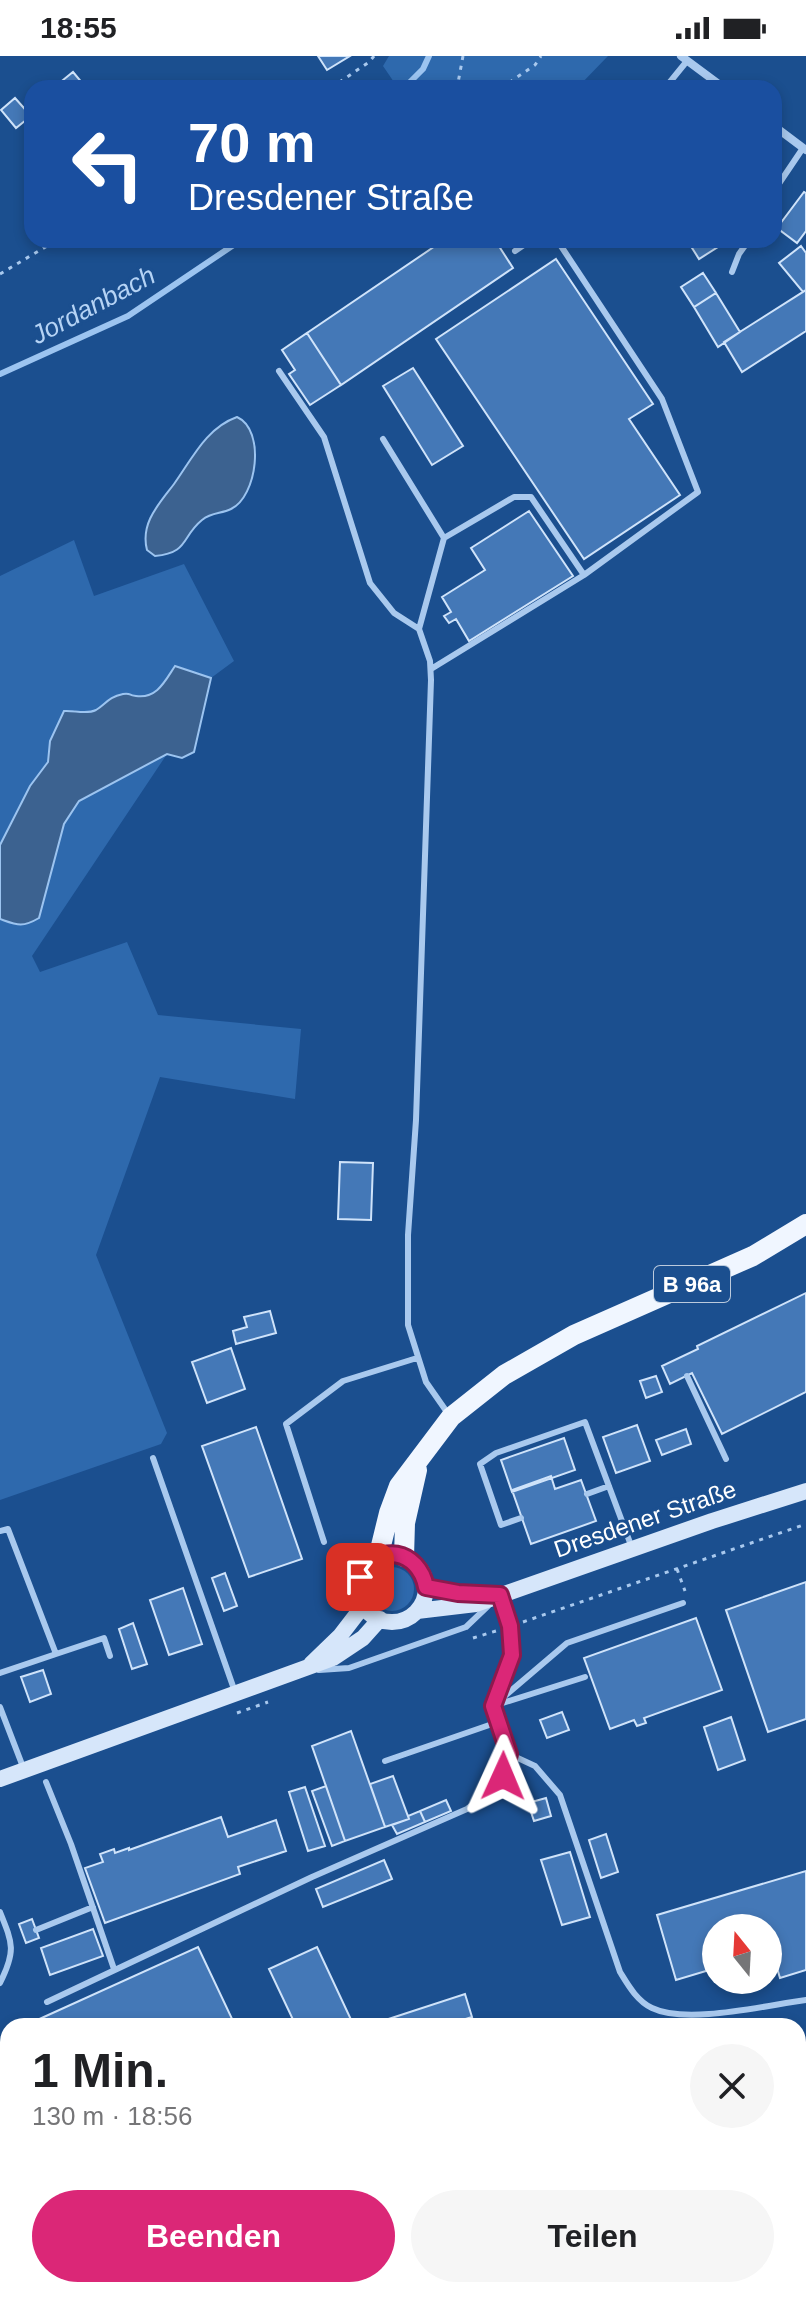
<!DOCTYPE html>
<html lang="de">
<meta charset="utf-8">
<style>
:root{--surface:#fff;--page:#f6f6f6;--text:#202124;--muted:#757577;--accent:#db2777}
body{margin:0;font-family:Helvetica,sans-serif;background:var(--page);color:var(--text);height:100vh;display:flex;flex-direction:column;font-size:30px;white-space:nowrap}
*{box-sizing:border-box;margin:0}
p{font-size:26px;color:var(--muted)}
.icon{flex:none;width:44px;height:44px;fill:none;stroke:currentColor;stroke-width:2;stroke-linecap:round;stroke-linejoin:round}
.map{position:relative;flex:1;overflow:hidden}
.sheet{position:absolute;left:0px;top:1962px;width:806px;height:280px;display:flex;flex-direction:column;background:var(--surface);border-radius:24px 24px 0 0;box-shadow:0 4px 12px #0003}
.sheet>*{flex:none}
.banner{position:absolute;left:24px;top:24px;width:758px;height:168px;border-radius:24px;box-shadow:0 4px 12px #0003;background:#1a4fa0;color:#fff;overflow:hidden}
.needle{width:52px;rotate:342deg}
.fabs{position:absolute;left:702px;top:1858px;display:grid;gap:16px}
.fabs a{display:grid;place-items:center;width:80px;height:80px;border-radius:50%;background:var(--surface);box-shadow:0 4px 12px #0003;font-size:40px}
.pin{position:absolute;display:grid;place-items:center;width:68px;height:68px;color:#fff;margin:-34px;border-radius:16px;box-shadow:0 4px 12px #0006}
.me{position:absolute;width:88px;margin:-44px;rotate:1deg;stroke-linejoin:round;filter:drop-shadow(0 0 6px #0008)}
.turn{display:flex;align-items:center;gap:28px;height:168px;padding:0 32px;font-size:36px}
.turn .icon{width:104px;height:104px;stroke-width:2.5}
.turn b{display:block;font-size:56px;line-height:68px}
.round{display:grid;place-items:center;flex:none;width:84px;height:84px;border-radius:42px;background:var(--page)}
.overview{display:flex;align-items:center;justify-content:space-between;height:136px;padding:0 32px}
h1{font-size:48px;font-weight:800;line-height:60px}
.cta{display:flex;gap:16px;margin-top:auto;padding:16px 32px}
.cta a{flex:1;height:92px;border-radius:48px;background:var(--accent);color:#fff;font-size:32px;font-weight:800;line-height:92px;text-align:center}
.cta a+a{background:var(--page);color:var(--text)}
.status{display:flex;justify-content:space-between;align-items:center;height:56px;padding:0 40px;background:var(--surface);direction:ltr}
.status svg{height:22px;fill:currentColor}
.map>svg:first-child{display:block}
.green{fill:#2e69ad}
.water{fill:#3c6290;stroke:#9cc4f0;stroke-width:2}
.lines{fill:none;stroke-linecap:round;stroke-linejoin:round}
.stream{stroke:#9cc4f0;stroke-width:6}
.building{fill:#4478b7;stroke:#cfe3fa;stroke-width:2}
.path{stroke:#a9c9ee;stroke-width:3;stroke-dasharray:4 6;stroke-linecap:butt}
.service{stroke:#a9c9ee;stroke-width:6}
.minor{stroke:#a9c9ee;stroke-width:8}
.secondary{stroke:#d6e6fa;stroke-width:16}
.primary{stroke:#f0f6ff;stroke-width:20}
.rail-casing{stroke:#fff;stroke-width:9}
.rail{stroke:#1b4f8f;stroke-width:6;stroke-dasharray:18;stroke-linecap:butt}
.route-casing{stroke:#8e194d;stroke-width:20}
.route{stroke:#db2777;stroke-width:14}
.labels{text-anchor:middle;dominant-baseline:central;stroke-width:6;stroke-linejoin:round;paint-order:stroke}
.shield{fill:#1b4f8f;stroke:#bbcadd;stroke-width:2}
.shield-label{font-size:22px;font-weight:bold;fill:#fff}
.street-label{font-size:24px;fill:#fff;stroke:#1b4f8f}
.water-label{font-size:26px;font-style:italic;fill:#b5d3f5;stroke:#1b4f8f}
</style>
<div class="status"><b>18:55</b><svg viewBox="0 0 49 12"><path d="M0 12V9h3v3zM5 12V6h3v6zM10 12V3h3v9zM15 12V0h3v12zM26 1h20v11H26zM47 4h2v5h-2z"/></svg></div>
<div class="map">
<svg width="806" height="2242" viewBox="0 0 806 2242">
<rect width="100%" height="100%" fill="#1b4f8f"/>
<path class="green" d="M389 0H608L577 32H398L383 10Z
M74 484 94 540 184 508 234 605 211 622 175 610 160 633 149 639 137 640 86 657 74 654 50 685 48 706 30 730 0 789V520Z
M167 698 32 900 40 916 127 886 158 959 301 973 295 1043 160 1021 96 1199 167 1377 161 1388 0 1444V863L17 869 39 862 64 768 79 745Z
M370 1533a22 22 0 1 1 44 0a22 22 0 1 1-44 0Z"/>
<path class="water" d="M237 361C266 374 257 441 231 453 221 458 212 456 202 464 181 481 189 497 155 500L147 494C140 467 159 448 174 428 192 403 206 372 237 361Z
M175 610 211 622 194 696 182 702 167 698 79 745 64 768 39 862C22 872 17 869 0 863V789L30 730 48 706 50 685 64 655C74 654 86 659 96 654 106 648 108 641 123 638 132 637 127 639 136 640 157 643 165 625 175 610Z"/>
<g class="lines">
<path class="stream" d="M404 32 423 13 429 0
M0 318 128 260 241 184"/>
</g>
<path class="building" d="M318 0H350L327 14Z
M73 16 84 29 80 32H64L68 29 63 24Z
M15 42 31 60 16 72 1 54Z
M804 136 806 137V175L797 187 777 172Z
M444 184H495L513 212 341 329 307 277Z
M687 184H729L699 203Z
M801 190 806 197V234L803 236 779 207Z
M556 203 653 348 629 363 680 439 584 503 436 283Z
M703 217 716 237 694 251 681 231Z
M806 234V275L742 316 724 286Z
M716 237 740 276 718 291 694 251Z
M307 277 341 329 310 349 289 318 295 314 282 294Z
M413 312 463 390 432 409 383 330Z
M529 455 573 520 469 585 456 563 449 567 444 560 451 556 442 541 485 514 471 492Z
M340 1106 373 1107 371 1164 338 1163Z
M806 1237V1336L722 1378 692 1317 670 1328 662 1310 698 1293 697 1290Z
M270 1255 276 1277 236 1288 233 1275 247 1271 244 1261Z
M231 1292 245 1333 207 1347 192 1306Z
M656 1320 662 1336 646 1342 640 1325Z
M637 1369 650 1405 616 1417 603 1381Z
M256 1371 302 1503 249 1521 202 1390Z
M686 1373 691 1388 662 1399 656 1384Z
M564 1382 575 1414 512 1436 501 1404Z
M551 1420 555 1433 581 1424 596 1465 531 1488 512 1434Z
M225 1517 237 1550 224 1555 212 1522Z
M806 1526V1663L768 1676 726 1554Z
M183 1532 202 1588 169 1599 150 1544Z
M696 1562 722 1634 644 1662 646 1667 637 1670 634 1664 610 1673 584 1602Z
M133 1567 147 1608 132 1613 119 1573Z
M43 1614 51 1638 30 1646 21 1621Z
M562 1656 569 1674 547 1682 540 1664Z
M731 1661 745 1704 718 1714 704 1671Z
M351 1675 385 1771 345 1785 312 1690Z
M393 1720 409 1763 385 1771 370 1728Z
M326 1730 345 1785 332 1790 312 1735Z
M305 1731 325 1790 308 1795 289 1736Z
M546 1742 551 1760 534 1765 528 1747Z
M446 1744 451 1755 425 1766 420 1755Z
M420 1755 425 1766 397 1778 392 1769 409 1763 408 1760Z
M221 1761 228 1781 276 1764 286 1795 238 1811 240 1818 105 1867 85 1812 103 1806 100 1798 114 1793 115 1797 129 1792V1794Z
M606 1778 618 1816 601 1822 589 1784Z
M570 1796 590 1861 562 1869 541 1804Z
M384 1804 392 1823 323 1851 316 1833Z
M806 1815V1914L780 1922 772 1895 768 1897V1872H716V1912L676 1924 657 1859Z
M32 1863 39 1882 26 1887 19 1868Z
M93 1873 103 1900 50 1919 41 1892Z
M198 1891 234 1967 228 1970H24Z
M317 1891 354 1970H296L269 1913Z
M465 1938 472 1961 443 1970H367Z
M806 2058V2078H798V2059Z
M677 2234H699L700 2242H677Z
M461 2235 463 2242 431 2241Z"/>
<g class="lines">
<path class="path" d="M463 0 458 27 464 32
M331 32 369 6 374 0
M501 32 535 9 541 0
M0 218 57 184
M677 1513 685 1535
M523 1566 806 1468
M473 1582 496 1575
M237 1657 268 1646
M271 2242 305 2234"/>
<path class="service" d="M665 32 687 5
M774 135 803 92
M515 195 531 184
M732 216 739 198 749 184
M279 315 324 381 370 527 394 557 419 573 444 482 514 441H531L584 519
M383 383 444 482
M419 573 430 605 431 624 416 1064 408 1179V1269L426 1326 449 1359
M431 613 584 519 698 436 662 343 557 184
M687 1320 726 1403
M153 1402 235 1636
M587 1438 609 1430
M521 1462 501 1469 480 1408 496 1397 585 1366 632 1492
M0 1475 8 1473 56 1598 0 1617
M324 1486 286 1368 343 1325 417 1302
M56 1598 104 1582 110 1600
M319 1614 349 1612 466 1571 488 1550
M585 1621 493 1650 567 1587 683 1547
M0 1651 23 1711
M509 1698 535 1710 560 1739 620 1916C628 1929 637 1945 652 1952 687 1969 767 1949 806 1944
M385 1705 498 1666
M46 1726 71 1788 114 1913
M0 1856C13 1888 16 1895 0 1927
M36 1874 93 1851
M47 1946 312 1821 467 1753 486 1739 503 1720 509 1698 493 1650 512 1599 510 1570 501 1541
M0 2111 8 2114
M0 2210 8 2207"/>
<path class="minor" d="M681 0 724 32
M774 70 806 94
M798 2184 806 2183
M715 2234 716 2242"/>
<path class="secondary" d="M358 1532a34 34 0 1 1 68 0a34 34 0 1 1-68 0Z
M426 1531 458 1537 494 1539
M417 1555 476 1548 712 1465 806 1435
M311 1608 340 1580 363 1550
M0 1723 333 1602 363 1582 380 1563"/>
<path class="primary" d="M404 1501 405 1467 417 1414
M378 1502 389 1457 399 1430 451 1361 504 1319 574 1279 753 1200 806 1168"/>
<g class="rail-casing">
<path id="rail" d="M798 2132 806 2131
M155 2242 182 2234
M195 2242 223 2234"/>
</g>
<use href="#rail" class="rail"/>
</g>
<g class="lines">
<g class="route-casing">
<path id="route" d="M360 1521C377 1485 419 1494 426 1531L458 1537 500 1539 510 1570 512 1599 493 1650 509 1698 503 1720"/>
</g>
<use href="#route" class="route"/>
</g>
<g class="labels">
<rect class="shield" x="654" y="1210" width="76" height="36" rx="6"/>
<g class="shield-label">
<text x="692" y="1228">B 96a</text>
</g>
<g class="street-label">
<text transform="translate(645 1463) rotate(-19)">Dresdener Straße</text>
</g>
<g class="water-label">
<text transform="translate(93 249) rotate(-28)">Jordanbach</text>
</g>
</g>
</svg>
<div class="fabs">
<a><svg class="needle" viewBox="-14 -14 28 28"><path d="M0-13l5 13h-10z" fill="#e53935"/><path d="M0 13l5-13h-10z" fill="#757577"/></svg></a>
</div>
<div class="pin" style="left:360px;top:1521px;background:#d93025"><svg class="icon" aria-label="arrive" viewBox="0 0 24 24"><path d="M6 21V4h12l-3 4 3 4H6"/></svg></div>
<svg class="me" style="left:503px;top:1720px" viewBox="-20 -20 40 40"><path d="M0-17L14 15 0 8-14 15z" fill="#db2777" stroke="#fff" stroke-width="4"/></svg>
<div class="banner">
<div class="turn"><svg class="icon" aria-label="left" viewBox="0 0 24 24"><path d="M17 20v-9H6M10 6l-5 5 5 5"/></svg><div><b>70 m</b>Dresdener Straße</div></div>
</div>
<section class="sheet">
<div class="overview"><div><h1>1 Min.</h1><p>130 m · 18:56</p></div><a class="round"><svg class="icon" aria-label="close" viewBox="0 0 24 24"><path d="M6 6l12 12M18 6L6 18"/></svg></a></div>
<div class="cta"><a>Beenden</a><a>Teilen</a></div>
</section>
</div>
